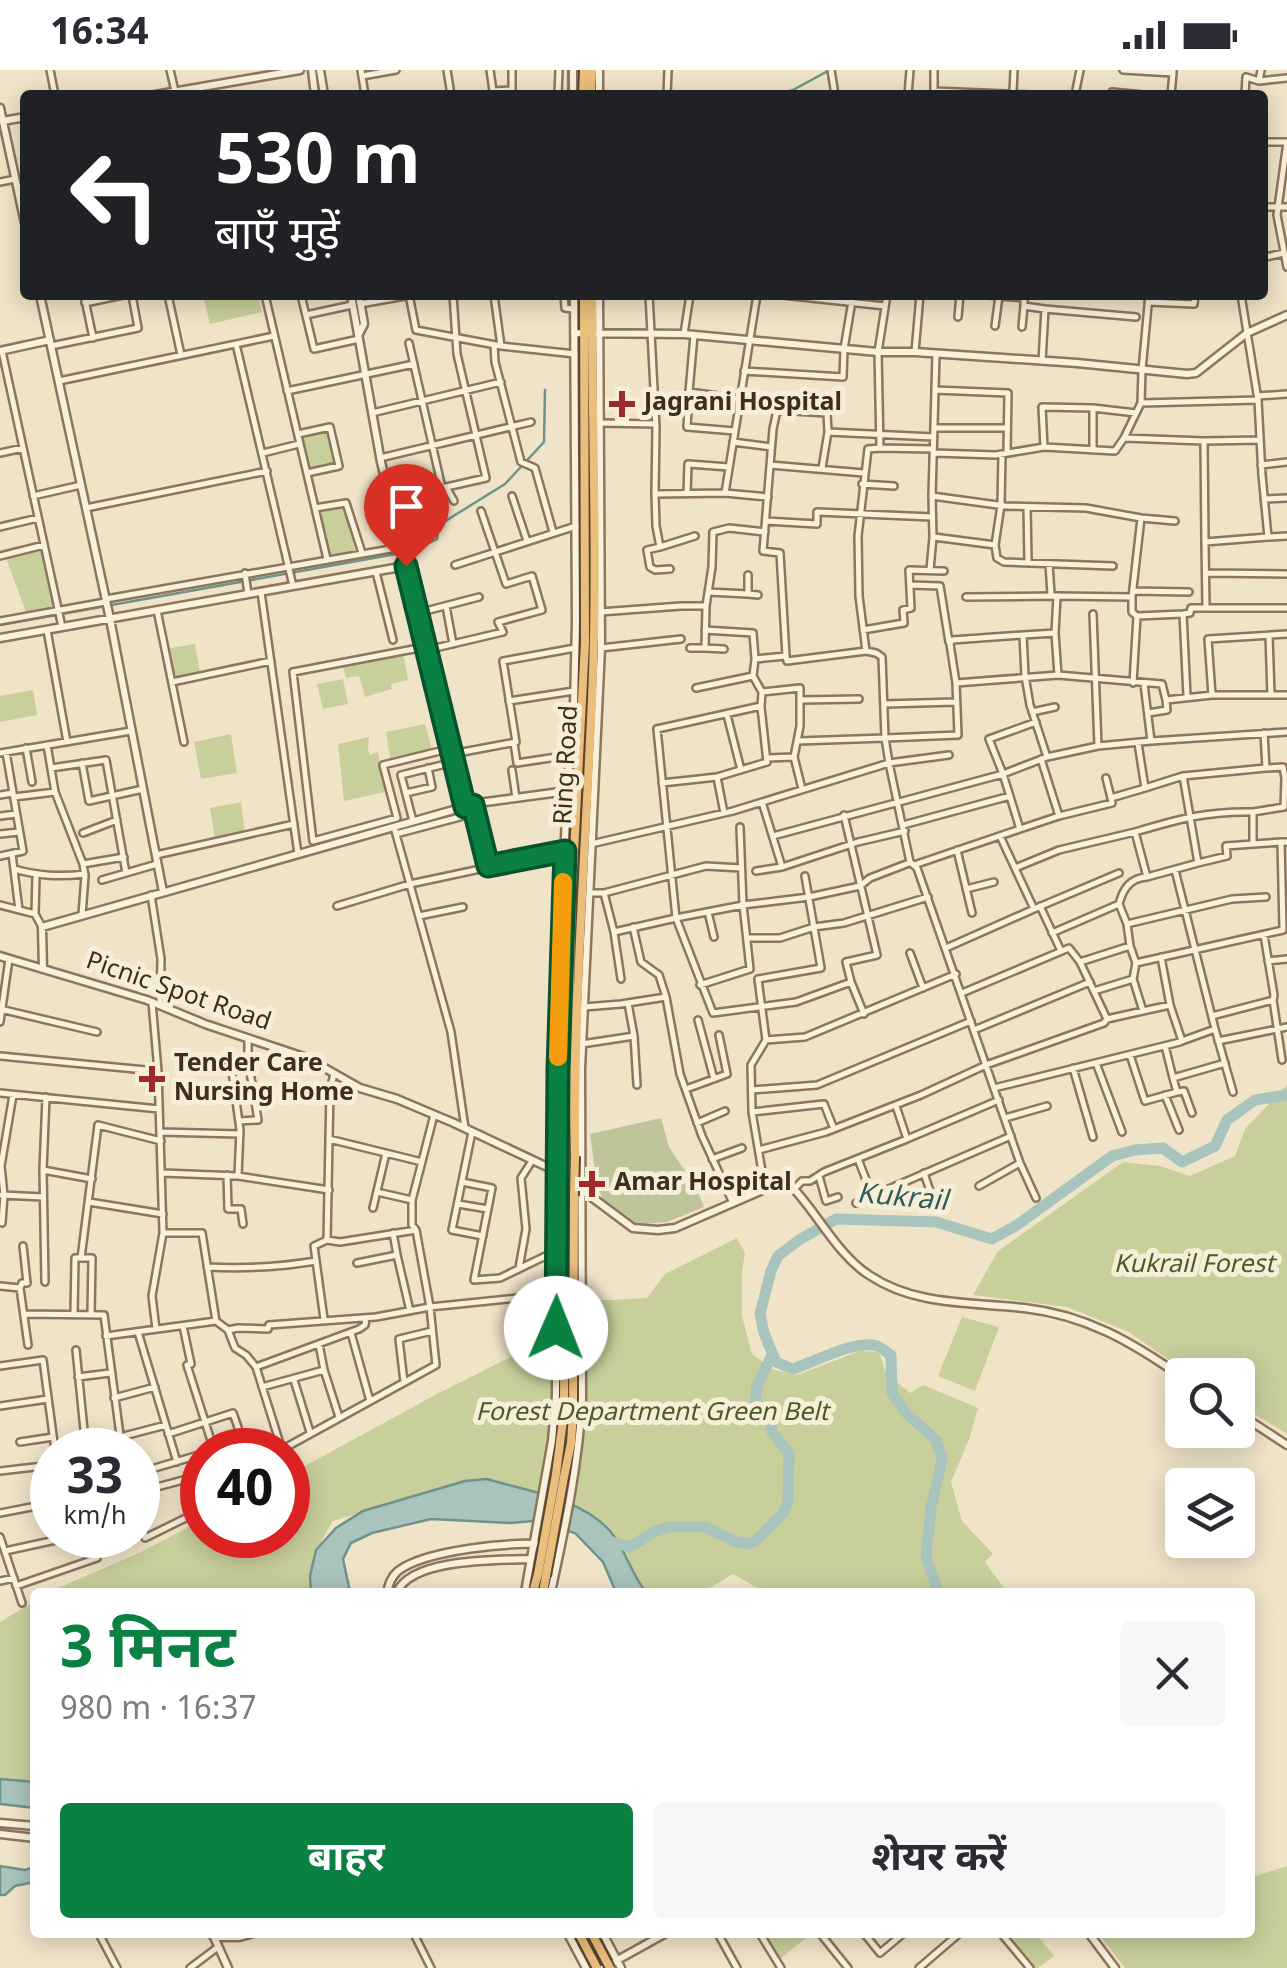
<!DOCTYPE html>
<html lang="hi">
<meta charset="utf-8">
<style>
:root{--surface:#fff;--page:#f7f7f7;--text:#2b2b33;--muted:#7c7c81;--accent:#0b8043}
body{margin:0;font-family:Georgia,"Noto Sans Devanagari",serif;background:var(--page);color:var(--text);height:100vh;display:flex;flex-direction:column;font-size:38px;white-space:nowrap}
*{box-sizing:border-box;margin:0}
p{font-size:32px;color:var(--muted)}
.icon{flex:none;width:55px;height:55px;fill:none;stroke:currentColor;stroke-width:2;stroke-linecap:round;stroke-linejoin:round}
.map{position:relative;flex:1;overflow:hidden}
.sheet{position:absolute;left:30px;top:1518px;width:1225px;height:350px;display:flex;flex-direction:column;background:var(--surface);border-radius:10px;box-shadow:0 5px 25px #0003}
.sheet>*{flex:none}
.hud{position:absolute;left:20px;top:20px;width:1248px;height:210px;border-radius:10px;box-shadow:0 5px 25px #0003;background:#202124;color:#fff;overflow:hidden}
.tools{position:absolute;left:1165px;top:1288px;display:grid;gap:20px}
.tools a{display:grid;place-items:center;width:90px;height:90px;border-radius:10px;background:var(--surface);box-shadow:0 5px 25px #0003;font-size:50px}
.speed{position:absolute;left:30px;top:1358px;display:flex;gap:20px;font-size:50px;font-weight:700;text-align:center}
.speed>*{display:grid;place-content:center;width:130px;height:130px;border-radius:50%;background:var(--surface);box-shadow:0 5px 25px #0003;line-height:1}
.speed small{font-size:25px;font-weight:400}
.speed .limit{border:15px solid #d22;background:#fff;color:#111}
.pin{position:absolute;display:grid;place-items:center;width:85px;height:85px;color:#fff;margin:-102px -42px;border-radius:50% 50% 50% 0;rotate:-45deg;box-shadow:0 0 10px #0007}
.pin .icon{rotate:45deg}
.me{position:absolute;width:110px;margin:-55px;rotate:1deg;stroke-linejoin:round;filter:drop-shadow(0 0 8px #0008)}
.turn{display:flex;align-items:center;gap:35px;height:210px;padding:0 30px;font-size:45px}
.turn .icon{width:130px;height:130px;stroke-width:2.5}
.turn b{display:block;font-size:70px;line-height:85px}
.round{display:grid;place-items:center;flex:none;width:105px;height:105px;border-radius:10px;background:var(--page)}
.overview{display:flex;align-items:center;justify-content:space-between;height:170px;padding:0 30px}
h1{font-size:60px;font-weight:700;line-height:75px;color:var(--accent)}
.action{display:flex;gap:20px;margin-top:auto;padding:20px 30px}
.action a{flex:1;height:115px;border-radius:10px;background:var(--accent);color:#fff;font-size:40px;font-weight:700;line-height:115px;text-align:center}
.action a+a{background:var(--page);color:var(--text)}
.status{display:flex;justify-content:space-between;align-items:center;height:70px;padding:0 50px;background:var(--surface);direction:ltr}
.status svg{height:28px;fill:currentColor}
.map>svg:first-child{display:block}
.green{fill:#c9cf9b}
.cemetery{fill:#bfc49a}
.water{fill:#a9c4bc;stroke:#6f938a;stroke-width:2.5}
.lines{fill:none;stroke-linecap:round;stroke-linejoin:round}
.stream{stroke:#6f938a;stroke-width:2.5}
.river{stroke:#a9c4bc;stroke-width:11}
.minor-casing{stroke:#8d765c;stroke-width:10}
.tertiary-casing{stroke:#8d765c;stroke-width:11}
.trunk-casing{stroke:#5b4430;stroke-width:12}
.minor{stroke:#faf1dc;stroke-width:5}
.tertiary{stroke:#faf1dc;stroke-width:6}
.trunk{stroke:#eabe7c;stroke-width:8}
.trunk-bridge-casing{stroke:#5b4430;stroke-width:12;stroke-linecap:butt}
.trunk-bridge{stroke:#eabe7c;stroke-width:8}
.route-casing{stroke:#07532c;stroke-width:25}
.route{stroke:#0b8043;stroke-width:18}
.slow{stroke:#f59e0b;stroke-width:18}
.poi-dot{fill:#9e2a2b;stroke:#f7eed8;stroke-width:4}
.labels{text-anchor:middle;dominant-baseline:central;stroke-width:10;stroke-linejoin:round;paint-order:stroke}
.poi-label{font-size:25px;font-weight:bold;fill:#3d2e20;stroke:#f7eed8;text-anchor:start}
.street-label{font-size:25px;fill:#3d2e20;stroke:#f7eed8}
.park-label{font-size:25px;font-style:italic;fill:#4d5a26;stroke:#f7eed8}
.water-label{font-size:28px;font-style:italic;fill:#2f5d5a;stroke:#f7eed8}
</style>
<div class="status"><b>16:34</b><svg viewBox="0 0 49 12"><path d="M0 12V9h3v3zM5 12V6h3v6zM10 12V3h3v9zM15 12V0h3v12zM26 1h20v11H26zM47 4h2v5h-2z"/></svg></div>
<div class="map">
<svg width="1287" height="1898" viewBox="0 0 1287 1898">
<rect width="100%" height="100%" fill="#f0e4c8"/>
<path class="green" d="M203 225H258L262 242 210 254Z
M328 361 335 393 309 398 302 366Z
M344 436 356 484 330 489 321 441Z
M41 480 53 537 26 542 6 488Z
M195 574 200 603 175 607 170 578Z
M403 582 408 610 391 614 392 619 365 627 359 606 346 608 342 593Z
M343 609 348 634 323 639 317 614Z
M33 620 37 645 0 652V626Z
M425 654 432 679 390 688 386 662Z
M231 664 237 703 201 709 194 672Z
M369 667 368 680 370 685 378 682 385 722 344 731 338 674Z
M241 732 245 763 215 769 210 738Z
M1287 1015V1364L1238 1334V1305H1190L1129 1262 1067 1237 973 1225 998 1181 1123 1092 1160 1096 1190 1106 1235 1086 1245 1059Z
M737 1168 745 1183 742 1202V1246L752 1284 774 1300 797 1305 860 1281 879 1282 886 1303 910 1323 923 1315 978 1338 970 1367 951 1412 962 1451 993 1484 985 1492 1007 1522H765L733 1504 703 1522H646L637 1512 627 1485 487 1409 465 1411 333 1451C318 1476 310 1492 311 1522H49L141 1482 202 1450V1465H288V1405L437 1324 544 1270 588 1231 647 1228 665 1204Z
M962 1247 999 1257 975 1321 938 1306Z
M35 1531V1712L0 1709V1552Z
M1287 1796V1898H1125L1098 1863 1250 1862V1808Z
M813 1862 779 1890 764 1863 766 1862Z
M1023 1862 1035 1863 1054 1886 1038 1898H1034L1012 1871Z"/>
<path class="cemetery" d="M661 1048 669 1077 696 1117 704 1137 667 1152 643 1154 628 1152 604 1133 597 1114 590 1064Z"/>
<path class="water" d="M487 1409C527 1421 582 1429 610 1461 626 1480 631 1504 646 1522H616L603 1492 575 1463 533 1451 511 1453 431 1449 372 1463 351 1473 343 1489 350 1522H311L310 1506 316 1480 336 1458 363 1441 465 1411Z
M0 1709 35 1712V1738L0 1734Z
M0 1796 25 1800 35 1797V1812L15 1816 5 1825H0Z"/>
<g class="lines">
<path class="stream" d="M568 0V25
M776 25 793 20 828 1
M0 555 413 481 437 469 439 455 505 414 544 372 545 320"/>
<path class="river" d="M608 1471 630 1477 653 1462 669 1457H705L736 1472 749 1474 757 1470 784 1442 788 1430 789 1383 772 1362 770 1347 755 1332 757 1316 772 1285
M938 1522 926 1486 931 1438 942 1389 936 1370 907 1344 892 1323 891 1285C886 1282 882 1278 877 1276 857 1269 814 1292 793 1299L776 1292 764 1263 760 1244 771 1201 778 1186 799 1170 836 1149 936 1152 992 1169 1017 1155 1112 1086 1135 1080 1163 1078 1182 1092 1215 1076 1227 1050 1255 1030 1287 1025"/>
<g class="minor-casing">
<path id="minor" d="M50 0 55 25
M170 0 175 21
M361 0 365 25
M447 0 451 25
M490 0 493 21 512 20
M831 0 835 25
M1123 0 1173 3V0
M362 6 396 0
M1259 11 1287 8
M934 21 1029 25
M1013 22 1014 0
M512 25V0
M558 25 559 0
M667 25 668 0
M908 25 910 0
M934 25V0
M1075 25 1080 0
M1112 25V22L1143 25
M1171 25 1173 3
M1245 25 1246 7 1259 11 1261 0
M1262 72H1287L1277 145 1287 197
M0 112 15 109
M1262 137H1287
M1262 188 1284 183
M84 225 93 268
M168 225 181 285
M265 225 327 489
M301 225 314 279 359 269
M409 225 416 260 501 276 494 225
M564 225 565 238 573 239
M649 225 656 357 655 424 725 423
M757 225 725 423 768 427
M783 225 885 236
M887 225 878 282 880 378 933 379
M989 225 1024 228
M1149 225 1142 300 1141 333 1124 368 1204 371 1205 472 1268 467 1262 405 1258 330 1241 225
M1024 228V236L1045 239
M1148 232 1194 234 1195 225
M85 233 123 225
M360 234 411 225
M306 245 352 235
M958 247 960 225
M995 256 999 226
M1022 257 1024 236
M684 264 690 225
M694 265 689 322 740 329
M409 273 442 418 486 408 457 284 453 225
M236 274 293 516
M494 275 495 292 521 392 535 398 553 462
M51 276 138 258 132 225
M501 276 575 284
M2 281 62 557
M915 282 920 225
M1042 291 1045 239 1136 247
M744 301 843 307 844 279 853 225
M59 311 274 266
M935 320 1008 323 1007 382
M287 321 414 294
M689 324 687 357 735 361
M1258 326 1287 324
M1141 333 1258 330
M372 343 501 312
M600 353 656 354
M934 358H1006
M298 364 330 357 339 396 307 403
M1204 371 1260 370
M733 372 771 377
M1044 377 1042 337 1093 338 1136 343
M1093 380V338
M0 383 23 378
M263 383 299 374
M934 383 996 385 1044 377 1115 381 1124 368
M1002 384 1001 435 995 475 997 488 1004 492 1113 496
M380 388 531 352
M770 395 864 403
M1261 395 1287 392
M822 398 828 362
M862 414 894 416
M446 417 454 431
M655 424 656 456 660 477 695 466
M687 424 688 394 729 397
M33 426 81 415
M512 426 527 471
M1264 429 1287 428
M1027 437 1028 491
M86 438 267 401
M315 438 346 433 362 483
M1141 448 1175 451
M766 451 817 454V442L932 447
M0 457 38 448
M934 467 995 475
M1268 467 1287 466
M1205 472 1206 538H1287
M660 477 647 480 650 497 655 500 670 499
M0 486 44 475
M1049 494 1051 524
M455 495 576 456
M930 500 933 467 932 426
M376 502 393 570
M245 503 248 524
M1206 503 1287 504
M910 515 940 516 949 572
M1133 521 1189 522
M261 522 298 784
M708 522 748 524V505
M748 524 758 525
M966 527 1057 526
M1132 527V542L1137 546 1133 613
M106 529 402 477
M446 536 453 574
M157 540 184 672
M600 542 681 536H706L712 497 713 462 729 458 765 462
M418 543 479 527
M1093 544 1098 676
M1183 544 1187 626
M1137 546 1183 544 1190 543 1191 538H1204
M0 551 105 532
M47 560 67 672
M705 560 753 563 755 589
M863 560 904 553 903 540 911 538 909 500 944 501
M1055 563 1023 565 1025 606 1030 635 1047 687 1098 676 1151 671 1144 614
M1269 565 1271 625
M419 578 444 680 383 695 397 748 313 771 293 602Z
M601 578 681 569
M690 578H705L706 536
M705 578 724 579
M427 580 503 562 498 552 542 540 532 506 506 514 481 441
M786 586 787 591 866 581 859 526 858 466 868 379 880 378
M1058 605 1162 614 1166 630 1212 625H1287
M172 612 271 591
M956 613 950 574 952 570 1023 565
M696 618 753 606
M762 622 753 606 755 589 786 586 780 483 763 481 773 359 777 340 827 343 828 362 934 367
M1212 625 1208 569 1287 564
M800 630 859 629
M509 631 574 621
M884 634 956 632
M1032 642 1055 637
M1148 643 1167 640 1166 630
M727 645 741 700
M1264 663 1266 698 1283 697 1285 708
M798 671 885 668 882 587 876 583 866 581
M1151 671 1287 662
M514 673 517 693 570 685
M47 675 55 722 83 794 85 806 82 845
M26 678 32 712
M0 683 131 661
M452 684 516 672 503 591 575 578
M949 685 889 693 910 792 917 798 1020 1093 1036 1128
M1047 687 1003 704 1020 759 1059 746 1112 733 1111 728 1145 718 1138 673
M767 688 794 687
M1041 689 1059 746
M82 693 89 731 143 719
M51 698 106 690 126 803
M512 700 516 728
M1183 706 1266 698
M717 707 767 692 761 637
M1106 708 1111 728
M662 713 717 707 724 743
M406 723 432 717 428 698
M0 725 13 723
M14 727 55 722
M762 732 782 797 858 772 905 761
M473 735 488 797
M844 745 877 885 846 892 851 912
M0 746 16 744
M413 751 401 705 454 692
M903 755 1010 726
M394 757 451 962 465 1058
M740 757 743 835 809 827 860 816 870 808 909 793
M1135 762C1179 749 1206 741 1253 742
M83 763 117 750
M0 764 19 762
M396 764 475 743
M773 766 1003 704 989 669 1036 652
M1281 772 1253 774V742L1284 737 1285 708
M591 774 733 741 889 693 885 668 958 665 956 613 1058 605 1055 563 1057 526 1132 527 1141 448 1086 438 1005 436 932 426 936 284
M957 780 972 843
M12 784 19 840
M156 785 294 754
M0 786 23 781 6 682
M1198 793 1227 786 1226 776 1253 774
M83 794 124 787
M914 795 1020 759
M1015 798 1059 780 1135 762 1147 807 1198 793 1183 706 1145 718
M14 799C39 806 59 807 85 804
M756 801 782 797
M102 810 157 794
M966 819 994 812
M590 823H604L614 862 676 848 713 943 796 932 851 912 864 944
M604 823 706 796 741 798
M151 825 161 889 160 935
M1119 834 1127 854
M0 835 35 844 42 857
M337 836 410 814 565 781
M1040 836 1061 881
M1034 839 1119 803
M708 842 714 867
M35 844 36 806
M419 846 463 837
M633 857 641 892 659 905 666 927
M614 862 621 909
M1052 863 1119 834C1123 819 1130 808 1147 807
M748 868H780L814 857 844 853 928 827
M1130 876 1127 854 1232 829 1266 827
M946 878 1034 839 1000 766
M910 883 923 918
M1161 887 1170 935
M1268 891 1287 889
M1080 892 1107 949 1170 935 1182 971 1215 959 1175 800
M1136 893 1133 909 1143 941
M700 915 750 899 743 835 676 848 657 659 761 636 762 622 800 618V656L794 687 802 719
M1094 921 1133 909
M962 923 1069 878 1080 892 1130 876 1136 893 1283 860 1281 772H1287
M1273 930 1282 990
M152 932 158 1001 163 1163 152 1226 156 1259
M628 933 634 966 637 1015
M584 937 621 934 666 927 680 1004 702 1066 733 1133
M0 939 97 962
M1212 946 1273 930 1274 925 1264 865
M698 950 714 1009
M0 952 9 889
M1215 959 1233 1022
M974 960 1090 912
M766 970 758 909 821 898 805 806
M1218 971 1287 957
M582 974 634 966
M1165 976 1173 1008 1225 993
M1130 985 1145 1031 1177 1022 1173 1008
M0 986 156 1001
M190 988 248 990 258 1050 239 1051
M248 990V968
M1096 993 1122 1062
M1073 998 1093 1067
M232 1001 240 1060 238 1106
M994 1018 1180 972
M686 1019 727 1004 719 965
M752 1020 817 1015 971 951
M1177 1022 1184 1021 1192 1043
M0 1023 159 1039
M1165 1025 1179 1060
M896 1036 907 1069 999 1030
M752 1042 824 1034 834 1059
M1005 1048 1047 1036
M697 1053 725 1041
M160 1062 240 1064
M472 1062 452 1160 483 1166
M329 1069 422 1092
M759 1080 826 1062 921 1025 986 995 1104 953 1107 949
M712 1089 742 1078
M858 1089 872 1125
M43 1100 92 1109
M163 1103 238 1106 329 1120
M924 1103 932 1127
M227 1105 228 1139H241L243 1154
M819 1106 826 1131 838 1127
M462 1112 492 1118 474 1210 500 1208 558 1180
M979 1116 1020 1093
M765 1119 752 1042 751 995 766 970 805 967 956 904
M794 1119 802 1111H810L824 1102 907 1069
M377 1122 412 1130
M2 1125 43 1127
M89 1132 163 1144
M856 1133 1011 1066
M458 1134 488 1139
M373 1138 386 1083
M2 1153 4 1125 1 1096 13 1025
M163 1163H202L216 1251
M393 1163 397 1185
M327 1170 330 1020 334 1004
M23 1176 27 1213H22L20 1218 28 1275
M81 1188 98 1055 161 1071
M357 1193 397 1185 410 1241
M207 1197C244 1199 280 1197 316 1191
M519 1198 526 1159 521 1108 532 1091
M45 1212 43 1100 46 1027
M0 1216 20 1218
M24 1244 104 1245 122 1380
M74 1245 75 1188H92L91 1245
M324 1249 314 1176 327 1170 340 1172 416 1160
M183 1256 191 1294 187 1295 214 1380
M228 1260 238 1258 268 1259 269 1255 376 1247 430 1237 557 1224
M138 1262 177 1392
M351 1263 370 1331
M106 1266 216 1251 228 1260 235 1278 246 1285 256 1297 282 1380
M76 1280 86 1380
M0 1296 43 1290 55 1380
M256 1297 359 1259 365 1255 366 1248
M324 1300 339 1347
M78 1307 110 1303
M294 1310 310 1362
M404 1312 399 1269 432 1261
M262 1317 324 1300 319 1274
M114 1328 155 1317
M0 1336 48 1329
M168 1364 233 1343 243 1372
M120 1367 166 1355
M20 1372 53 1367
M55 1379 121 1372
M217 1380 255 1369
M281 1380 436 1295 430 1237 416 1160 412 1155V1130L434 1045
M0 1401 52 1395
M138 1403 202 1384
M138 1422 202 1405
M138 1436 145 1468 202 1440
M0 1443 52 1433
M0 1467 22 1533
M5 1481 79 1465
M0 1511 14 1508
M16 1516 97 1488 91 1465
M98 1862 117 1898
M413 1862 431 1898
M717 1862 737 1898
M759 1862 781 1898
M819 1862 848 1898
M863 1862 880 1883 905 1862
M1000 1862 1030 1898
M190 1898 218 1877
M919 1898 961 1862"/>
</g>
<g class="tertiary-casing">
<path id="tertiary" d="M312 0 315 25
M320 0 324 25
M155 25 300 0
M573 25V0
M599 25V0
M0 38 25 153
M3 51 25 47
M40 225 110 549 163 822
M351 225 381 392 465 737
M574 263 684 264 878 282H915L1077 293 1187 304 1196 303 1247 263 1287 245
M359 264 364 254 359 225
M0 281 50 270
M0 568 406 496
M0 886 147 930 205 954 307 988 360 1018 397 1029 454 1053 558 1102 633 1158 658 1160 675 1158 765 1119 782 1117 794 1119C819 1146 838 1185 869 1205 915 1236 971 1232 1024 1238 1086 1245 1132 1272 1182 1307
M43 899 42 857 478 733 567 721
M1238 1343 1287 1375
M387 1522C389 1514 391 1507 398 1501 425 1480 514 1471 548 1475
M397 1522C412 1488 497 1490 531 1489
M525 1522 552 1371 556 1325 559 909 567 721 574 636 576 551 574 225
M551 1522C565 1458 579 1393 582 1328L581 998 601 578 599 225
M0 1753 35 1756
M0 1764 35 1768
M210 1862 214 1867H239L257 1862
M567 1862 586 1898
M602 1862 621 1898
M1088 1862 1115 1898
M214 1867 228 1898
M603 1898 668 1862"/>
</g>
<g class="trunk-casing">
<path id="trunk" d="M583 25 584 0
M591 25 592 0
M575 1086C574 933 585 781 592 629 598 495 592 360 592 225
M566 1087 572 820 585 573 584 225
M556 1404 564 1342 565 1123
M564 1407 571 1373 573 1343 574 1126
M533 1522 538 1504
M543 1522 546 1506"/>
</g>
<use href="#minor" class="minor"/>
<use href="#tertiary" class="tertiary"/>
<use href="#trunk" class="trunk"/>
<g class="trunk-bridge-casing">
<path id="trunk-bridge" d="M565 1123 566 1087
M574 1126 575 1086
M538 1504 556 1404
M546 1506 564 1407
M578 1862 597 1898
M591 1862 610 1898"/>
</g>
<use href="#trunk-bridge" class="trunk-bridge"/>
</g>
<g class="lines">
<g class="route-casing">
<path id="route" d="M406 496 465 737 473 735 488 796 565 781 558 1000 556 1258"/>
</g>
<use href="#route" class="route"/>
<path class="slow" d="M558 987 563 812"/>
</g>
<g class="poi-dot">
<path d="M617 319h10v10h10v10h-10v10h-10v-10h-10v-10h10z"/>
<path d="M147 994h10v10h10v10h-10v10h-10v-10h-10v-10h10z"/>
<path d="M587 1099h10v10h10v10h-10v10h-10v-10h-10v-10h10z"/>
</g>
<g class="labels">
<g class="poi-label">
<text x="644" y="334">Jagrani Hospital</text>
<text x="174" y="995">Tender Care<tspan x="174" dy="29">Nursing Home</tspan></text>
<text x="614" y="1114">Amar Hospital</text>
</g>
<g class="street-label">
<text transform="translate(568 695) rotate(-87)">Ring Road</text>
<text transform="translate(178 923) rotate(19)">Picnic Spot Road</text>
</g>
<g class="park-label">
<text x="1194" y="1196">Kukrail Forest</text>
<text x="652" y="1344">Forest Department Green Belt</text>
</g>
<g class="water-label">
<text transform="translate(902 1129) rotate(5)">Kukrail</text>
</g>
</g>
</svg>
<div class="tools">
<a><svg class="icon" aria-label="search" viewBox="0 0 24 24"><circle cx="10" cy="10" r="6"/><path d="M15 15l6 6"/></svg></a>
<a><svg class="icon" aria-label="layers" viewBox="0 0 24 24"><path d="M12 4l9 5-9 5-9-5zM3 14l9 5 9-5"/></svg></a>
</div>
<div class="speed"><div>33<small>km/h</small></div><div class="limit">40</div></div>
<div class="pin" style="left:406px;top:496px;background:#d93025"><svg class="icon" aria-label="arrive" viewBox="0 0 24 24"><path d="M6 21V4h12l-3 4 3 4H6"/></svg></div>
<svg class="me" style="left:556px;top:1258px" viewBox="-20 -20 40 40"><circle r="19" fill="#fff"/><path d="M0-13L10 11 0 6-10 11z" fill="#0b8043"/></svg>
<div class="hud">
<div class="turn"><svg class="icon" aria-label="left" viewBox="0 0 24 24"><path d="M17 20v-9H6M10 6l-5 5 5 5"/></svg><div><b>530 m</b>बाएँ मुड़ें</div></div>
</div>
<section class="sheet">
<div class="overview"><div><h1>3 मिनट</h1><p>980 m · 16:37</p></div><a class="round"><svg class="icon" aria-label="close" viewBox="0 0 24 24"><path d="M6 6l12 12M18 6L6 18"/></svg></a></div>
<div class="action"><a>बाहर</a><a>शेयर करें</a></div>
</section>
</div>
